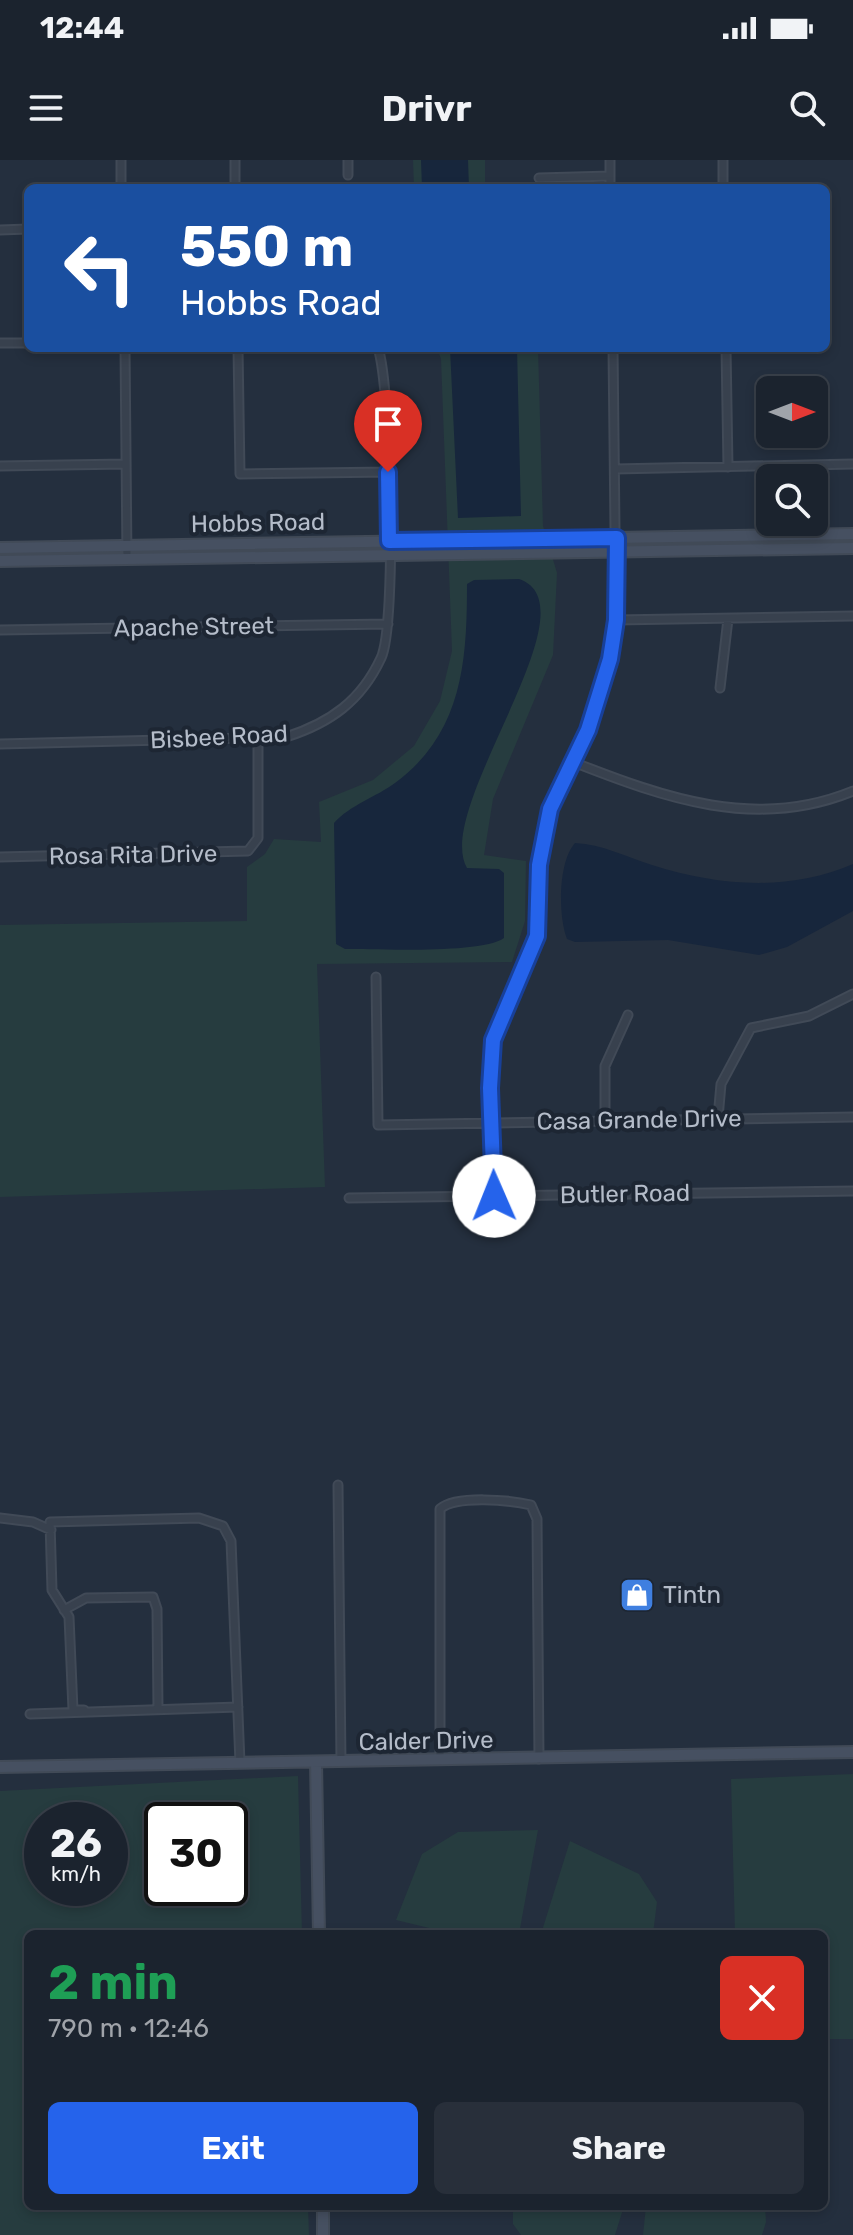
<!DOCTYPE html>
<meta charset="utf-8">
<style>
:root{--surface:#1b232e;--page:#282f3a;--text:#f1f3f6;--muted:#a0a4aa;--line:#39404a;--accent:#2563eb}
body{margin:0;font-family:Rubik,sans-serif;background:var(--page);color:var(--text);height:100vh;display:flex;flex-direction:column;font-size:30px;white-space:nowrap}
*{box-sizing:border-box;margin:0}
p{font-size:26px;color:var(--muted)}
.icon{flex:none;width:44px;height:44px;fill:none;stroke:currentColor;stroke-width:2;stroke-linecap:round;stroke-linejoin:round}
.map{position:relative;flex:1;overflow:hidden}
.drawer{position:absolute;left:24px;top:1770px;width:804px;height:280px;display:flex;flex-direction:column;background:var(--surface);border-radius:12px;box-shadow:0 4px 12px #0003,0 0 0 2px var(--line)}
.drawer>*{flex:none}
.banner{position:absolute;left:24px;top:24px;width:806px;height:168px;border-radius:12px;box-shadow:0 4px 12px #0003,0 0 0 2px var(--line);background:#1a4fa0;color:#fff;overflow:hidden}
.needle{width:52px;rotate:90deg}
.tools{position:absolute;left:756px;top:216px;display:grid;gap:16px}
.tools a{display:grid;place-items:center;width:72px;height:72px;border-radius:12px;background:var(--surface);box-shadow:0 4px 12px #0003,0 0 0 2px var(--line);font-size:40px}
.speed{position:absolute;left:24px;top:1642px;display:flex;gap:16px;font-size:40px;font-weight:700;text-align:center}
.speed>*{display:grid;place-content:center;width:104px;height:104px;border-radius:50%;background:var(--surface);box-shadow:0 4px 12px #0003,0 0 0 2px var(--line);line-height:1}
.speed small{font-size:20px;font-weight:400}
.speed .limit{border:4px solid #111;border-radius:12px;background:#fff;color:#111}
.pin{position:absolute;display:grid;place-items:center;width:68px;height:68px;color:#fff;margin:-82px -34px;border-radius:50% 50% 50% 0;rotate:-45deg;box-shadow:0 0 8px #0007}
.pin .icon{rotate:45deg}
.me{position:absolute;width:88px;margin:-44px;rotate:359deg;stroke-linejoin:round;filter:drop-shadow(0 0 6px #0008)}
.turn{display:flex;align-items:center;gap:28px;height:168px;padding:0 24px;font-size:36px}
.turn .icon{width:104px;height:104px;stroke-width:2.5}
.turn b{display:block;font-size:56px;line-height:68px}
.round{display:grid;place-items:center;flex:none;width:84px;height:84px;border-radius:12px;background:var(--page)}
.summary{display:flex;align-items:center;justify-content:space-between;height:136px;padding:0 24px}
h1{font-size:48px;font-weight:700;line-height:60px;color:#1e9e55}
.primary-button{display:flex;gap:16px;margin-top:auto;padding:16px 24px}
.primary-button a{flex:1;height:92px;border-radius:12px;background:var(--accent);color:#fff;font-size:32px;font-weight:700;line-height:92px;text-align:center}
.primary-button a+a{background:var(--page);color:var(--text)}
.status{display:flex;justify-content:space-between;align-items:center;height:56px;padding:0 40px;background:var(--surface);direction:ltr}
.status svg{height:22px;fill:currentColor}
header{display:flex;justify-content:space-between;align-items:center;height:104px;padding:0 24px;background:var(--surface);font-size:36px;font-weight:700}
.map>svg:first-child{display:block}
.green{fill:#263c3f;fill-rule:evenodd}
.water{fill:#17263c}
.lines{fill:none;stroke-linecap:round;stroke-linejoin:round}
.street-casing{stroke:#414a57;stroke-width:11}
.secondary-casing{stroke:#414a57;stroke-width:14}
.street{stroke:#38414e;stroke-width:7}
.secondary{stroke:#465061;stroke-width:10}
.route-casing{stroke:#184099;stroke-width:20}
.route{stroke:#2563eb;stroke-width:14}
.labels{text-anchor:middle;dominant-baseline:central;stroke-width:8;stroke-linejoin:round;paint-order:stroke}
.street-label{font-size:24px;fill:#b4bcc9;stroke:#1d2633}
.poi-label{font-size:24px;fill:#b4bcc9;stroke:#1d2633;text-anchor:start}
</style>
<div class="status"><b>12:44</b><svg viewBox="0 0 49 12"><path d="M0 12V9h3v3zM5 12V6h3v6zM10 12V3h3v9zM15 12V0h3v12zM26 1h20v11H26zM47 4h2v5h-2z"/></svg></div>
<header><svg class="icon" aria-label="menu" viewBox="0 0 24 24"><path d="M4 6h16M4 12h16M4 18h16"/></svg>Drivr<svg class="icon" aria-label="search" viewBox="0 0 24 24"><circle cx="10" cy="10" r="6"/><path d="M15 15l6 6"/></svg></header>
<div class="map">
<svg width="853" height="2075" viewBox="0 0 853 2075">
<rect width="100%" height="100%" fill="#242f3e"/>
<path class="green" d="M413 0H485V28H414Z
M437 188H538L543 366 557 413 553 495 493 639 484 695 526 701 525 761 512 802 317 804 325 1027 0 1037V765L247 761V707L265 694 274 679 321 682 319 642 373 620 414 586 440 541 452 491 441 199Z
M853 1614V1879H824V1774H735L731 1619Z
M298 1616 302 1774H28V2046H308L309 2075H0V1631ZM110 1660V1728H42V1660ZM230 1660V1728H162V1660Z
M538 1670 519 1774H454L396 1760 422 1694 458 1672Z
M570 1681 639 1714 657 1742 653 1774H541Z
M513 2046H624L615 2075H521L513 2064Z
M646 2046H765L766 2062 762 2075H643Z"/>
<path class="water" d="M421 0H468L469 28H422Z
M450 188H517L521 356 458 358Z
M519 419C598 446 432 648 467 708L499 709 504 713V778C483 794 376 789 345 789L336 784 334 663C350 645 376 637 395 623 463 573 467 500 467 424L474 420Z
M575 683C602 684 626 697 652 705 718 726 789 732 853 704V751L787 787 759 795 668 780 575 782 567 779C558 756 558 702 575 683Z"/>
<g class="lines">
<g class="street-casing">
<path id="street" d="M121 0V28
M235 0V28
M348 0V15
M610 0V28
M723 0V28
M539 18 610 16
M0 70 28 69
M0 183H28
M125 188 127 399
M238 188 240 314 388 312
M726 188 728 307
M0 306 126 304
M615 309 853 304
M616 460 853 456
M0 470 388 464
M720 528 728 459
M0 584 286 577C330 563 361 541 381 498 397 465 391 226 378 188
M573 602C665 638 756 671 853 631
M0 697 248 691 258 678V580
M376 817 378 965 853 957
M718 958 721 924 751 868 809 856 853 834
M605 960V906L628 855
M494 1036 490 928 493 880 537 776 542 679 550 649 599 540 616 460 613 188
M349 1038 853 1031
M338 1325 341 1602
M0 1358 33 1362 51 1370
M64 1450 86 1438 153 1437 157 1449 158 1549
M84 1550H73L69 1457 52 1430 50 1362 199 1358 223 1366 231 1381 240 1603
M30 1554 238 1547
M440 1600V1349C456 1335 510 1340 531 1345L537 1359 539 1599"/>
</g>
<g class="secondary-casing">
<path id="secondary" d="M0 388 853 374
M0 401 853 388
M316 1602 319 1774
M0 1607 853 1592
M323 2046V2075"/>
</g>
<use href="#street" class="street"/>
<use href="#secondary" class="secondary"/>
</g>
<g class="lines">
<g class="route-casing">
<path id="route" d="M388 312 389 381 617 378 616 460 610 499 588 570 550 649 539 705 537 776 493 880 490 928 494 1036"/>
</g>
<use href="#route" class="route"/>
</g>
<defs>
<g id="shop-square" transform="scale(1.8)"><rect x="-9" y="-9" width="18" height="18" rx="4" fill="#3f7fe0" stroke="#1d2633"/><path d="M-5-2.5h2.3a2.7 3.5 0 0 1 5.4 0H5L5.5 6h-11ZM-1.5-2.5h3a1.5 2.3 0 0 0-3 0Z" fill="#fff"/></g>
</defs>
<g fill-rule="evenodd">
<use href="#shop-square" x="637" y="1435"/>
</g>
<g class="labels">
<g class="street-label">
<text transform="translate(258 363) rotate(-1)">Hobbs Road</text>
<text transform="translate(194 467) rotate(-1)">Apache Street</text>
<text transform="translate(219 577) rotate(-3)">Bisbee Road</text>
<text transform="translate(133 695) rotate(-1)">Rosa Rita Drive</text>
<text transform="translate(639 960) rotate(-1)">Casa Grande Drive</text>
<text transform="translate(625 1034) rotate(-1)">Butler Road</text>
<text transform="translate(426 1581) rotate(-1)">Calder Drive</text>
</g>
<g class="poi-label">
<text x="663" y="1435">Tintn</text>
</g>
</g>
</svg>
<div class="tools">
<a><svg class="needle" viewBox="-14 -14 28 28"><path d="M0-13l5 13h-10z" fill="#e53935"/><path d="M0 13l5-13h-10z" fill="#a0a4aa"/></svg></a>
<a><svg class="icon" aria-label="search" viewBox="0 0 24 24"><circle cx="10" cy="10" r="6"/><path d="M15 15l6 6"/></svg></a>
</div>
<div class="speed"><div>26<small>km/h</small></div><div class="limit">30</div></div>
<div class="pin" style="left:388px;top:312px;background:#d93025"><svg class="icon" aria-label="arrive" viewBox="0 0 24 24"><path d="M6 21V4h12l-3 4 3 4H6"/></svg></div>
<svg class="me" style="left:494px;top:1036px" viewBox="-20 -20 40 40"><circle r="19" fill="#fff"/><path d="M0-13L10 11 0 6-10 11z" fill="#2563eb"/></svg>
<div class="banner">
<div class="turn"><svg class="icon" aria-label="left" viewBox="0 0 24 24"><path d="M17 20v-9H6M10 6l-5 5 5 5"/></svg><div><b>550 m</b>Hobbs Road</div></div>
</div>
<section class="drawer">
<div class="summary"><div><h1>2 min</h1><p>790 m · 12:46</p></div><a class="round" style="background:#d93025;color:#fff"><svg class="icon" aria-label="close" viewBox="0 0 24 24"><path d="M6 6l12 12M18 6L6 18"/></svg></a></div>
<div class="primary-button"><a>Exit</a><a>Share</a></div>
</section>
</div>
